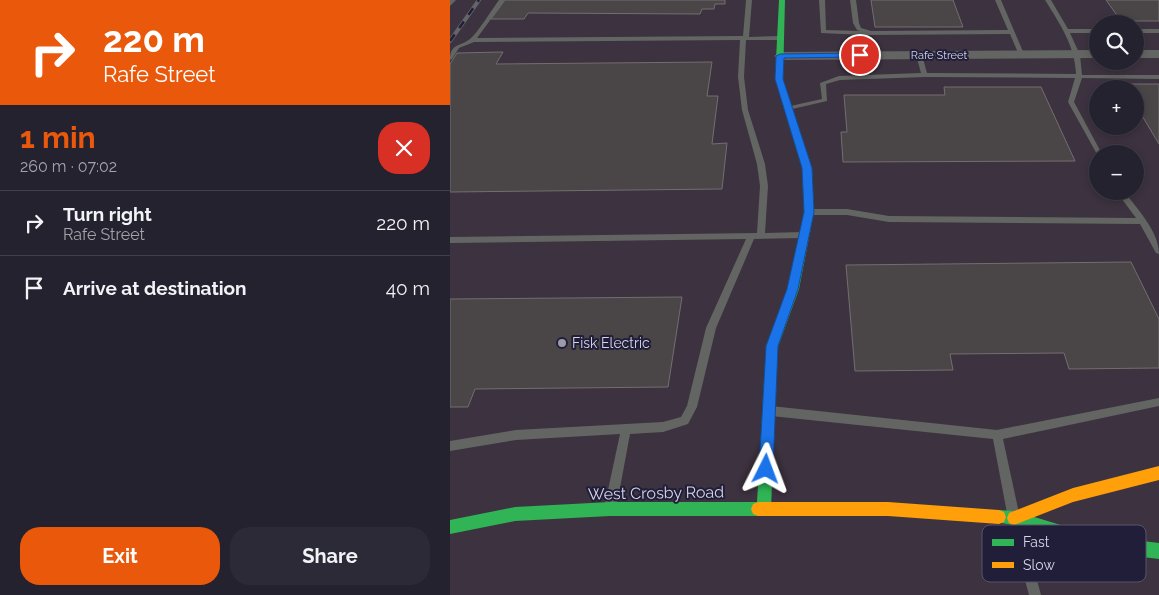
<!DOCTYPE html>
<meta charset="utf-8">
<style>
:root{--surface:#24222e;--page:#2c2a36;--text:#f1f3f6;--muted:#a3a4aa;--line:#413f4a;--accent:#ea580c}
body{margin:0;font-family:Raleway,sans-serif;background:var(--page);color:var(--text);height:100vh;display:flex;flex-direction:column;font-size:19px;white-space:nowrap}
*{box-sizing:border-box;margin:0}
p{font-size:16px;color:var(--muted)}
.icon{flex:none;width:28px;height:28px;fill:none;stroke:currentColor;stroke-width:2;stroke-linecap:round;stroke-linejoin:round}
.map{position:relative;flex:1;overflow:hidden}
.panel{display:flex;flex-direction:column;background:var(--surface);width:450px}
.panel>*{flex:none}
.hud{background:#ea580c;color:#fff;overflow:hidden}
.tools{position:absolute;left:639px;top:15px;display:grid;gap:10px}
.tools a{display:grid;place-items:center;width:55px;height:55px;border-radius:50%;background:var(--surface);box-shadow:0 2px 8px #0003,0 0 0 1px var(--line);font-size:25px}
.pin{position:absolute;display:grid;place-items:center;width:42px;height:42px;color:#fff;margin:-21px;border:2px solid #fff;border-radius:50%;box-shadow:0 1px 5px #0007}
.me{position:absolute;width:55px;margin:-28px;rotate:3deg;stroke-linejoin:round;filter:drop-shadow(0 0 4px #0008)}
.turn{display:flex;align-items:center;gap:18px;height:105px;padding:0 20px;font-size:22px}
.turn .icon{width:65px;height:65px;stroke-width:2.5}
.turn b{display:block;font-size:35px;line-height:42px}
.round{display:grid;place-items:center;flex:none;width:52px;height:52px;border-radius:20px;background:var(--page)}
.summary{display:flex;align-items:center;justify-content:space-between;height:85px;padding:0 20px}
h1{font-size:30px;font-weight:700;line-height:38px;color:var(--accent)}
.primary-button{display:flex;gap:10px;margin-top:auto;padding:10px 20px}
.primary-button a{flex:1;height:58px;border-radius:20px;background:var(--accent);color:#fff;font-size:20px;font-weight:700;line-height:58px;text-align:center}
.primary-button a+a{background:var(--page);color:var(--text)}
ul{padding:0;list-style:none}
li{display:flex;align-items:center;gap:15px;height:65px;padding:0 20px;border-top:1px solid var(--line)}
li div{flex:1}
li b{display:block;font-size:19px}
li em{font-style:normal}
main{display:flex;flex:1;min-height:0}
.map>svg:first-child{display:block}
.industrial{fill:#3d323f;fill-rule:evenodd}
.building{fill:#4a4648;stroke:#736e6f}
.lines{fill:none;stroke-linecap:round;stroke-linejoin:round}
.lane{fill:#636563;fill-rule:evenodd}
.street{fill:#636563;fill-rule:evenodd}
.fast{fill:#30b455;fill-rule:evenodd}
.slow{fill:#ff9f0a;fill-rule:evenodd}
.rail-casing{stroke:#646568;stroke-width:4}
.rail{stroke:#211e39;stroke-width:2.5;stroke-dasharray:8;stroke-linecap:butt}
.route{fill:#1a73e8;stroke:#114b97}
.poi-dot{fill:#9b9bac;stroke:#211e39;stroke-width:2}
.labels{text-anchor:middle;dominant-baseline:central;stroke-width:4;stroke-linejoin:round;paint-order:stroke}
.far-street-label{font-size:11px;fill:#d5d5e7;stroke:#211e39}
.poi-label{font-size:14px;fill:#d5d5e7;stroke:#211e39;text-anchor:start}
.near-street-label{font-size:16px;fill:#d5d5e7;stroke:#211e39}
.key{fill:#211e39;stroke:#57556d;stroke-width:1}
.key-label{font-size:14px;fill:#d5d5e7}
</style>
<main>
<section class="panel">
<div class="hud">
<div class="turn"><svg class="icon" aria-label="right" viewBox="0 0 24 24"><path d="M7 20v-9h11M14 6l5 5-5 5"/></svg><div><b>220 m</b>Rafe Street</div></div>
</div>
<div class="summary"><div><h1>1 min</h1><p>260 m · 07:02</p></div><a class="round" style="background:#d93025;color:#fff"><svg class="icon" aria-label="close" viewBox="0 0 24 24"><path d="M6 6l12 12M18 6L6 18"/></svg></a></div>
<ul>
<li><svg class="icon" aria-label="right" viewBox="0 0 24 24"><path d="M7 20v-9h11M14 6l5 5-5 5"/></svg><div><b>Turn right</b><p>Rafe Street</p></div><em>220 m</em></li>
<li><svg class="icon" aria-label="arrive" viewBox="0 0 24 24"><path d="M6 21V4h12l-3 4 3 4H6"/></svg><div><b>Arrive at destination</b></div><em>40 m</em></li>
</ul>
<div class="primary-button"><a>Exit</a><a>Share</a></div>
</section>
<div class="map">
<svg width="709" height="595" viewBox="0 0 709 595">
<rect width="100%" height="100%" fill="#302e3e"/>
<path class="industrial" d="M0 0H709V595H0ZM648 24H685V61H648ZM648 89H685V126H648ZM648 154H685V191H648Z"/>
<path class="building" d="M55 0H275V4H265L264 9H252L250 14 78 13 74 19H41Z
M421 0H503L513 27H425Z
M656 0H709V21H671Z
M53 52 46 64 262 62 257 96H268L262 144 277 143 272 189 0 192V64L7 53Z
M672 84H709V144L685 104V89H676Z
M494 87H591L625 161 393 162 391 132H397L394 95H495Z
M681 262 709 319V368L619 369 614 353 500 354 503 370 405 371 396 265Z
M232 297 218 387 25 389 18 407H0V299Z"/>
<g class="lines">
<path class="lane" d="M0 0H6L0 6Z
M49 0H55L27 38 293 36 296 0H302L299 37 331 36 334 38 331 40H296L294 77 298 110 315 164 318 186 315 233 354 232 358 235 354 238 304 239 266 328 247 407 238 424 213 432 180 434 167 504 165 508 161 510 157 508 155 504 170 434 66 440 0 451V441L66 430 213 422 231 417 237 406 256 328 296 239 0 243V237L307 233 310 186 307 164 292 110 288 77 290 40 24 42 9 48 2 59 0 60C0 43 10 47 20 39 27 34 43 8 49 0Z
M369 0H375L376 30 410 31 407 30 403 23 400 0H406L409 23 411 28 421 31 558 30 545 0H551L574 54 569 55 560 34 415 35 371 33Z
M595 0H601L618 29H648V33H620L630 55 632 75H709V79L632 78 624 102 652 154H648V156L618 102 625 78 475 77 390 80 376 84 377 101 338 110 335 108 336 107 372 99 370 83 389 76 471 73 466 55 469 53 472 55 477 73 626 74C625 46 610 24 595 0Z
M685 29H709V33H685Z
M666 191H674C687 209 709 231 709 254L706 253 690 224 439 222 397 215H359L355 212 359 209H397L439 216 686 218Z
M709 398V406L553 439 569 513 567 517 563 519 559 517 557 513 543 439 321 416 317 414 316 411 317 408 321 406 547 430Z
M566 519 570 521 572 525 591 595H579L560 525 562 521Z"/>
<path class="street" d="M648 50V58L330 60 324 56 330 52Z
M685 50H709V58H685Z"/>
<path class="fast" d="M329 0H335L333 79 362 168 364 212 349 289 328 347 321 508 319 513 308 516H160L65 521 0 534V520L65 507 160 502H307L316 347 337 289 354 212 352 168 325 79Z
M549 510 564 511 644 535 709 543V559L644 551 564 525 544 522 542 517 544 512Z"/>
<path class="slow" d="M709 466V480L623 502 564 525 559 523 557 518 559 513 623 488Z
M308 502H438L549 510 554 512 556 517 554 522 549 524 438 516H308L303 514 301 509 303 504Z"/>
<g class="rail-casing">
<path id="rail" d="M0 41 29 0"/>
</g>
<use href="#rail" class="rail"/>
</g>
<path class="route" d="M410 53 412 54V57L334 58 333 79 362 168 364 212 348 289 328 346 323 469 321 474 316 476 311 474 309 469 316 346 337 289 354 212 352 168 325 79 326 56 330 54Z"/>
<circle class="poi-dot" cx="112" cy="343" r="5"/>
<g class="labels">
<g class="far-street-label">
<text x="489" y="55">Rafe Street</text>
</g>
<g class="poi-label">
<text x="122" y="343">Fisk Electric</text>
</g>
<g class="near-street-label">
<text transform="translate(206 493) rotate(-1)">West Crosby Road</text>
</g>
</g>
<rect x="532" y="525" width="164" height="57" rx="8" class="key"/>
<rect x="542" y="539" width="22" height="7" fill="#30b455"/>
<rect x="542" y="562" width="22" height="6" fill="#ff9f0a"/>
<g class="key-label">
<text x="573" y="547">Fast</text>
<text x="573" y="570">Slow</text>
</g>
</svg>
<div class="tools">
<a><svg class="icon" aria-label="search" viewBox="0 0 24 24"><circle cx="10" cy="10" r="6"/><path d="M15 15l6 6"/></svg></a>
<a>+</a>
<a>−</a>
</div>
<div class="pin" style="left:410px;top:55px;background:#d93025"><svg class="icon" aria-label="arrive" viewBox="0 0 24 24"><path d="M6 21V4h12l-3 4 3 4H6"/></svg></div>
<svg class="me" style="left:316px;top:469px" viewBox="-20 -20 40 40"><path d="M0-17L14 15 0 8-14 15z" fill="#1a73e8" stroke="#fff" stroke-width="4"/></svg>
</div>
</main>
